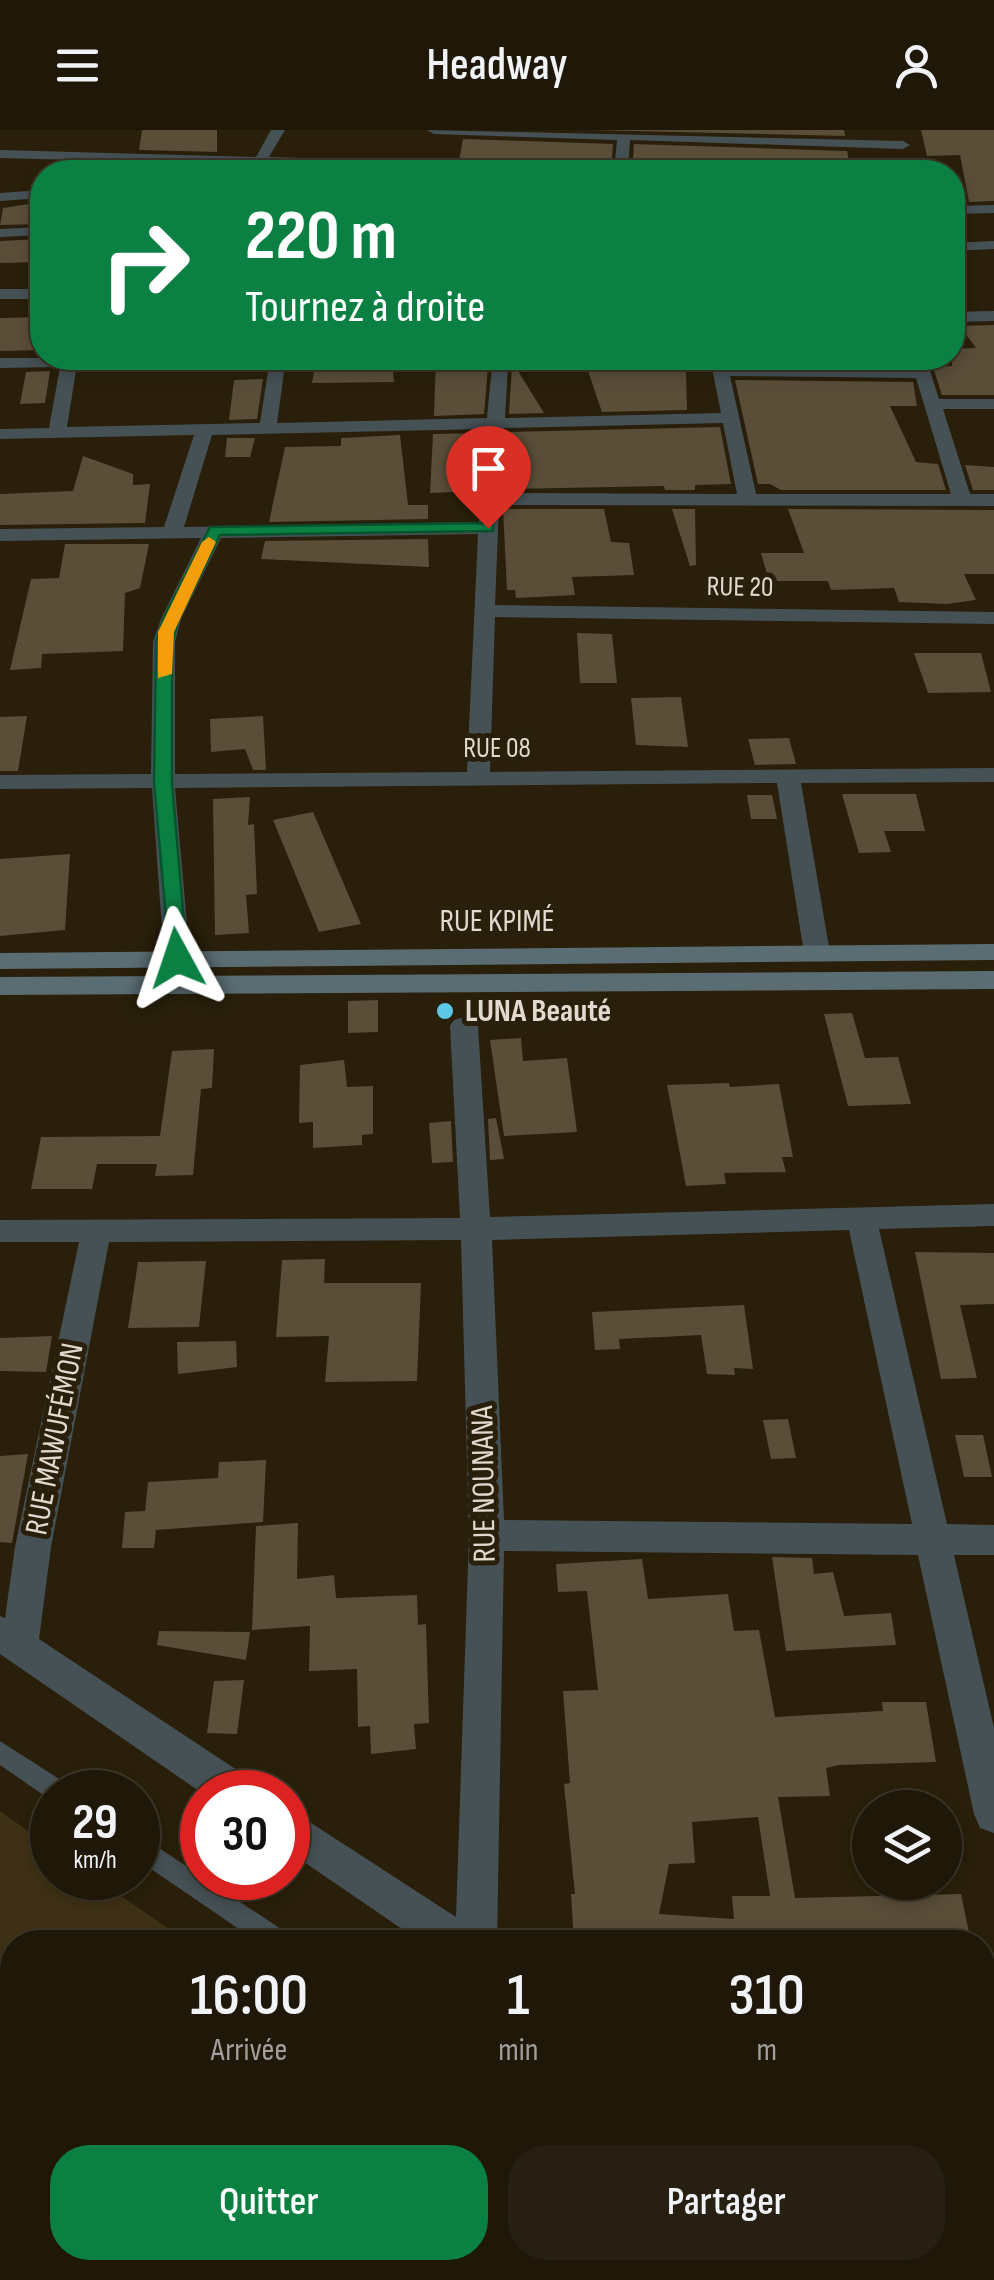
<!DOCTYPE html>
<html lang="fr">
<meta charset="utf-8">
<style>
:root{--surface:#1f1708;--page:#272012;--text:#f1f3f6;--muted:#a19f9c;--line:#3c3629;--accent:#0b8043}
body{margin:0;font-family:"Sofia Sans Condensed",sans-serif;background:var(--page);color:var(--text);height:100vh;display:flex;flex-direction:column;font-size:38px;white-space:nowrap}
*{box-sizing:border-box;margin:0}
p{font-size:32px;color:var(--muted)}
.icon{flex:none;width:55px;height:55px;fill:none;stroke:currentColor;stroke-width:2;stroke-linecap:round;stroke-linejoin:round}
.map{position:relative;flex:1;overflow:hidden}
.details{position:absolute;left:0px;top:1800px;width:995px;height:350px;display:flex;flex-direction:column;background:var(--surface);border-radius:40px 40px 0 0;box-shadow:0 5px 15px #0003,0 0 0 2px var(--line)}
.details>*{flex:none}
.guide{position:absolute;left:30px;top:30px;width:935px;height:210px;border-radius:40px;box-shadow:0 5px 15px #0003,0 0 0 2px var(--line);background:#0b8043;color:#fff;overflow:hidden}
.fabs{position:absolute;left:852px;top:1660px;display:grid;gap:20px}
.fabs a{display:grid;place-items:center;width:110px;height:110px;border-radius:50%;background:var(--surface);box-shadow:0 5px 15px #0003,0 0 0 2px var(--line);font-size:50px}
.speed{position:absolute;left:30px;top:1640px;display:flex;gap:20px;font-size:50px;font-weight:700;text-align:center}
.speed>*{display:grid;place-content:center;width:130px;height:130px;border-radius:50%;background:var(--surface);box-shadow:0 5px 15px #0003,0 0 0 2px var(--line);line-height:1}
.speed small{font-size:25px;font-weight:400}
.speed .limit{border:15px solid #d22;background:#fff;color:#111}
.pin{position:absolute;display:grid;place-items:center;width:85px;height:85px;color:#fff;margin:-102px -42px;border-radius:50% 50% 50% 0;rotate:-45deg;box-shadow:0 0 10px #0007}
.pin .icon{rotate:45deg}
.me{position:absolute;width:110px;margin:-55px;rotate:355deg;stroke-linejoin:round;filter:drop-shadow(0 0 8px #0008)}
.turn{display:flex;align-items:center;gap:35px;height:210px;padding:0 50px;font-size:45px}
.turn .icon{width:130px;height:130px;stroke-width:2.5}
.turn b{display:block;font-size:70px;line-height:85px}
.eta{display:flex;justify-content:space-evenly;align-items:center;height:170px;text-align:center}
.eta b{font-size:60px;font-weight:600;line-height:70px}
.action{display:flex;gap:20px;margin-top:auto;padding:20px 50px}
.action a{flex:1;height:115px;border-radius:40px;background:var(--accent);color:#fff;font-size:40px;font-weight:600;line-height:115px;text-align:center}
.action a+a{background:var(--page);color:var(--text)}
header{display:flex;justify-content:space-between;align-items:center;height:130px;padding:0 50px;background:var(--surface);font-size:45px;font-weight:600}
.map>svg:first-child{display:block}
.green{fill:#3f3115}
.building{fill:#5a4e39;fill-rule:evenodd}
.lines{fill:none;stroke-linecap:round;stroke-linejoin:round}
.service{fill:#465155;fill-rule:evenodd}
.minor{fill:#465155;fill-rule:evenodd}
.secondary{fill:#5a6d73;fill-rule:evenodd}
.route{fill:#0b8043;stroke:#07532c;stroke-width:2.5}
.slow{fill:#f59e0b}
.poi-dot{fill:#5cc7e7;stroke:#291f0a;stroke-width:4}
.labels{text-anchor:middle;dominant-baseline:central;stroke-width:10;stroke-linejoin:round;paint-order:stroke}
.far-street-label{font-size:28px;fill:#e1dace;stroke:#291f0a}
.street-label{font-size:32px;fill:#e1dace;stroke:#291f0a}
.poi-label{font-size:32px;font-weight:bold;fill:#e1dace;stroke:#291f0a;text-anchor:start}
</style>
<header><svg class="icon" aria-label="menu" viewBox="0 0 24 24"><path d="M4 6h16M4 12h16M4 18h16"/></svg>Headway<svg class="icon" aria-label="person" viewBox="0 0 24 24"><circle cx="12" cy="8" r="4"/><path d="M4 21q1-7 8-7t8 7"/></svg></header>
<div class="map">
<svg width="994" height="2150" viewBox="0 0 994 2150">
<rect width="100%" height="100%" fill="#291f0a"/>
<path class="green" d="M0 1681 52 1718V1748H95L188 1812H12V2138H649L667 2150H0Z"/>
<path class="building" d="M142 0H217V22L139 20Z
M589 0H844L845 6Z
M921 0H994V71L969 72 960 25 927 26Z
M463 9 613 14 611 42H457Z
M634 14 847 21 849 31H828L833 38 808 39 811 42H632Z
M42 72V94L0 95 3 78Z
M42 109V132L0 133V111Z
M42 187V220L0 221V188Z
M994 195V265H942L933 237 952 236V219L976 218 960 196Z
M316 228H392L394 252 312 253Z
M436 228H510L544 283 509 284 512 236 498 228 488 236 484 284 434 286Z
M638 228H670L677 240 686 241 687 280 602 282 586 235 637 237Z
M802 228H895L898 234 804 233Z
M50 241 45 273 20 274 26 242Z
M263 249 257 289 229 290 234 250Z
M735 250 913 252 917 276H890L916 332 938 334 946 360H781L770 354H758Z
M720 297 731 354 695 355V360H665L664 356 504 359 508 302Z
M482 303 478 361 430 363 433 304Z
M400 305 408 375H428V389L269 392 285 317 341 316V308Z
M227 308H255L250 327H225Z
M83 326 133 344V355L150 354 145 393 0 395V364L73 361Z
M965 335 994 337V360H973Z
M503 379H604L611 412 629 413 634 445 572 447 575 465 516 468 515 460H507Z
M672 379H695L696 435 690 436Z
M788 379 994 380V444H964L976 470 947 474 899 472 894 458 831 460 828 451H769L761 423H804Z
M428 409 429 437 261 429 265 411Z
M65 414H149L140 458 125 463 123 521 42 524 41 538 10 540 31 449 59 448Z
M577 503 612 504 617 553H580Z
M914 523H981L991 562 928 563Z
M681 567 688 617 636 615 631 568Z
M27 586 18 641H0V587Z
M263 586 266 640H253L245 619 211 622 210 589Z
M789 608 796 634 755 635 748 609Z
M842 664H916L925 701H884L891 722 859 723Z
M747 665H772L777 689H751Z
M250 667 248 695 254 694 257 764 246 765 249 803 215 805 213 669Z
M313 682 361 794 319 802 273 690Z
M70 724 65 800 0 806V729Z
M378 870V902L348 903V871Z
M852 883 865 928 898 927 911 974 848 976 824 884Z
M521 908 523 931 567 928 577 1002 504 1006 490 910Z
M214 919 212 958 201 959 193 1045 155 1046 157 1034H97L92 1059H31L41 1007 160 1006 172 921Z
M344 930 347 957 373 956V1004L362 1005V1015L313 1018V992L299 993 300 935Z
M729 953 730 957 779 954 793 1027H782L786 1042 724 1043 726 1054 686 1056 667 955Z
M496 988 504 1029 490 1030 488 989Z
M451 991 453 1032 432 1033 429 993Z
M915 1122 994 1123V1174L960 1175 977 1248 941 1249Z
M325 1129 324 1153H421L417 1251 325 1252 329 1206 276 1207 282 1130Z
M206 1131 199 1197 128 1198 138 1132Z
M744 1175 753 1239 734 1238 735 1245 707 1244 701 1205 619 1209 620 1219 595 1220 592 1182Z
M52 1206 46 1242 0 1241V1208Z
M236 1211 237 1237 178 1244 177 1212Z
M788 1289 796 1328 771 1329 763 1290Z
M955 1305H983L992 1347H964Z
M28 1324 12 1413 0 1412V1326Z
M266 1330 263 1392 156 1400 154 1418H122L125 1382 145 1381 148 1352 218 1348 219 1332Z
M298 1393 297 1449 334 1445 336 1468 417 1465 418 1495 426 1494 429 1593 414 1594 416 1619 371 1624 370 1596 358 1597 357 1539 309 1541 310 1496 252 1500 256 1396Z
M772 1427 812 1428 814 1444 833 1442 844 1486 891 1483 896 1515 786 1521Z
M642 1429 648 1469 728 1464 734 1501 759 1500 775 1587 883 1581 882 1572H926L936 1632 839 1635 826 1638 830 1666 778 1667 795 1768 961 1764 971 1812H574L571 1764H575L564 1654 570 1653 563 1561 598 1560 587 1461 558 1462 556 1434ZM758 1687 770 1766H732L734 1789 659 1784 669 1734 695 1733 692 1692Z
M159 1501 250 1502 246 1530 157 1515Z
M244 1550 237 1604 207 1603 214 1551Z"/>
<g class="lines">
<path class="service" d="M0 1611 67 1654 70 1662H52V1671L0 1635Z
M138 1704 287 1803 290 1812H258L138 1730Z
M719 2138H756L764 2150H727Z"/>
<path class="minor" d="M271 0H285L269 27 416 31 423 35 416 39 0 28V20L256 27Z
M427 0 903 11 910 15 903 19 630 10 628 42H614L617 10 434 4Z
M42 60V68L0 71V63Z
M994 75V83L952 84V76Z
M42 97V105L0 107V99Z
M994 111V119L952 121V113Z
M0 159H42V169H0Z
M994 181V191L952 192V182Z
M0 228H78L67 297 260 293 270 228H286L277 293 487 288 492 236 500 231 508 236 505 288 721 283 710 228H726L728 236 913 238 910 228H926L939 269H994V279H943L970 364H994V376L499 375 495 475 994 482V494L495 487 490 642 994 638V652L801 653 830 823 817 831 804 823 777 653 175 658 190 828 186 834H168L164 828 152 658 0 659V645L151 644 153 512 161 489 201 408 0 411V399L164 397 194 305 0 309V299L49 298 60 237 0 238ZM730 246 916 248 951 364H756ZM723 293 737 364 500 363 504 298ZM486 299 479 392 184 397 212 305ZM478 404 467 642 175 644V512L181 489 221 408Z
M464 887 474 890 478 896 490 1087 994 1074V1096L879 1099 947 1394 994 1395V1425H954L994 1598V1703L980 1698 974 1684 918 1425 504 1421 497 1812H421L288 1721V1678L456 1787 469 1405 461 1110 109 1112 51 1417 39 1509 249 1648 254 1662 202 1663 0 1524V1486L5 1488 15 1417 79 1112H0V1090L460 1088 450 896 454 890ZM849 1100 912 1394 504 1390 492 1110Z
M0 2112 12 2117V2138H35L40 2150H0Z
M982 2124 994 2131V2150H944L939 2138H982Z"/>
<path class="secondary" d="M994 814V830L0 839V823Z
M994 841V859L0 865V847Z"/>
</g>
<path class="route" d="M488 393 493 394V401L220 405 179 489 172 512V653L187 828 184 833H170L154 653 156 512 163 489 210 397Z"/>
<path class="slow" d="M209 407 216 412 174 502 172 544 158 548V502L202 412Z"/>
<circle class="poi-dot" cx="445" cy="881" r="10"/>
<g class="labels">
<g class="far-street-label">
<text transform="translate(740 457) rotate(1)">RUE 20</text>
<text x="497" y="618">RUE 08</text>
</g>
<g class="street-label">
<text x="497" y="791">RUE KPIMÉ</text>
<text transform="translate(55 1309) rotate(-79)">RUE MAWUFÉMON</text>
<text transform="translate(484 1354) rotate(-91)">RUE NOUNANA</text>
</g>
<g class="poi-label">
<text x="465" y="881">LUNA Beauté</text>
</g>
</g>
</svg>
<div class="fabs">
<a><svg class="icon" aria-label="layers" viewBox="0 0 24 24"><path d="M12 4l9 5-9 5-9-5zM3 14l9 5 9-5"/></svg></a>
</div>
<div class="speed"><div>29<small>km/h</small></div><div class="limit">30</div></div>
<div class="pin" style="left:488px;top:398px;background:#d93025"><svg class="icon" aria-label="arrive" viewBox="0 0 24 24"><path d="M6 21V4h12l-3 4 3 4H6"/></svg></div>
<svg class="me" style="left:177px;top:828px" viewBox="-20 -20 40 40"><path d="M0-17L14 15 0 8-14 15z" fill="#0b8043" stroke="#fff" stroke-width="4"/></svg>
<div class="guide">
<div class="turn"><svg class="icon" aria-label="right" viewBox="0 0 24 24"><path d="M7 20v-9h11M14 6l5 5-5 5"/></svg><div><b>220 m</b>Tournez à droite</div></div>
</div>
<section class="details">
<div class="eta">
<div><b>16:00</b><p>Arrivée</p></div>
<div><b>1</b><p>min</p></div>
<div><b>310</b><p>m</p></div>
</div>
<div class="action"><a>Quitter</a><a>Partager</a></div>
</section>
</div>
